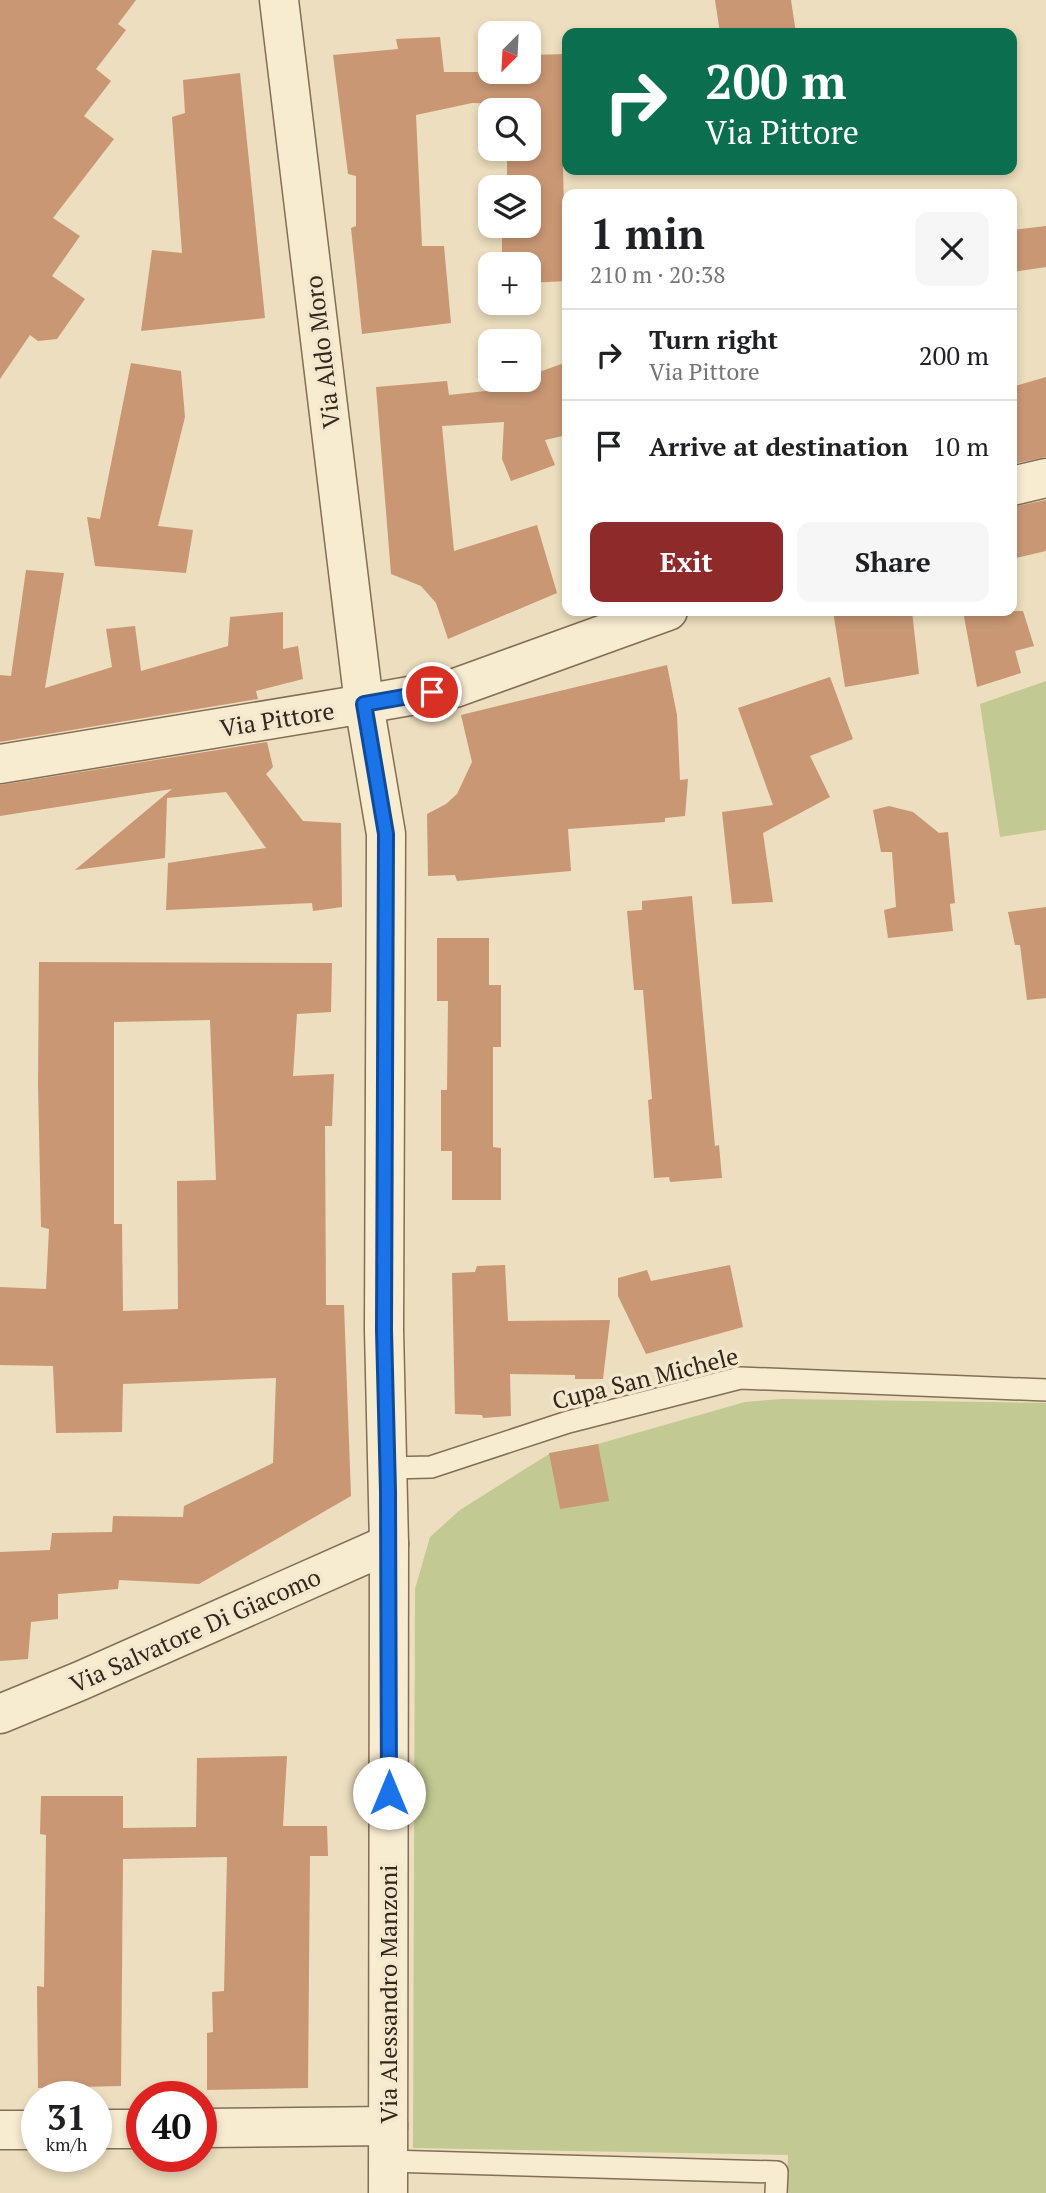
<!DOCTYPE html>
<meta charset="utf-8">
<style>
:root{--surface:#fff;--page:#f6f6f6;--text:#202124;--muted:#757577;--line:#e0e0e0;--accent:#8f2a2b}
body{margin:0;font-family:"PT Serif",serif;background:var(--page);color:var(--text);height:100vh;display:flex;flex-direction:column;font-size:26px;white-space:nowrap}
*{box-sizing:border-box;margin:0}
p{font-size:23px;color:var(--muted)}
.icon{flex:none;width:38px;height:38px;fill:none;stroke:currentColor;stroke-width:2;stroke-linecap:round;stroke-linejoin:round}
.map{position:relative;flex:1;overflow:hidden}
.sheet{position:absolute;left:562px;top:189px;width:455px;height:427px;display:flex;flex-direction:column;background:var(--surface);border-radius:14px;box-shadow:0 4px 10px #0003}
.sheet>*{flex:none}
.hud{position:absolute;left:562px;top:28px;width:455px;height:147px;border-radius:14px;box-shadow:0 4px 10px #0003;background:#0b6e4f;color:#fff;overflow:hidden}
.needle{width:46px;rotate:204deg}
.controls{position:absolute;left:478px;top:21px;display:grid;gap:14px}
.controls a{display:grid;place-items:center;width:63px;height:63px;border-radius:14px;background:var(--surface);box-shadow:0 4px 10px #0003;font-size:35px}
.speed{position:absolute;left:21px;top:2081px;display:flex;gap:14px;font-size:35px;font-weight:700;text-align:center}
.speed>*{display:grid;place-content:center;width:91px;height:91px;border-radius:50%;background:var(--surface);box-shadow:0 4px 10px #0003;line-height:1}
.speed small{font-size:18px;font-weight:400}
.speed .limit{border:10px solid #d22;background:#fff;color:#111}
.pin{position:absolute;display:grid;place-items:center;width:60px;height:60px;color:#fff;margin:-30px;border:4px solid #fff;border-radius:50%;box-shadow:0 2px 7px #0007}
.me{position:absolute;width:77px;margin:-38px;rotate:0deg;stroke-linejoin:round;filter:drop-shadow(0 0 5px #0008)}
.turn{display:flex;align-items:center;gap:24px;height:147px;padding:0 28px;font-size:32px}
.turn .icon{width:91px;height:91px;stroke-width:2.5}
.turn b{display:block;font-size:49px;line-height:60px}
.round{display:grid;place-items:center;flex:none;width:74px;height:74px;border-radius:14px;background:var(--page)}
.overview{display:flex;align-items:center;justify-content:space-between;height:119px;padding:0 28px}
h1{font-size:42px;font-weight:700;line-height:52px}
.action{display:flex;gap:14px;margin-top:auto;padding:14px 28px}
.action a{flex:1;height:80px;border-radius:14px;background:var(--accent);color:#fff;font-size:28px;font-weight:700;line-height:80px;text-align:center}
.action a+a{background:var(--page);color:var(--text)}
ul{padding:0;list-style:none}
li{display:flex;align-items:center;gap:21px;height:91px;padding:0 28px;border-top:2px solid var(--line)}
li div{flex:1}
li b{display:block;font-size:26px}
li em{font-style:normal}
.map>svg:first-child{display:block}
.green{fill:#c3c992}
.building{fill:#c99774;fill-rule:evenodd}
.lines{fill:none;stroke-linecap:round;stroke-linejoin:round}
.service-casing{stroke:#836e57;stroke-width:24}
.minor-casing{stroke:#836e57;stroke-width:41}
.tertiary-casing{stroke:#836e57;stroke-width:41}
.service{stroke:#f7ebd0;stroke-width:21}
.minor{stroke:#f7ebd0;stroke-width:38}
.tertiary{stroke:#f7ebd0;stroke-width:38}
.route-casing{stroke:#114b97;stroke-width:18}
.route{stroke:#1a73e8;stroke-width:12}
.labels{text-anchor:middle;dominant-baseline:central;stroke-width:7;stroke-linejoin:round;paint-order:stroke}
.street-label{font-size:24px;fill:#33271c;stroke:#f3e8cd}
</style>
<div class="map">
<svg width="1046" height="2193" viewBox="0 0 1046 2193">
<rect width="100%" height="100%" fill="#ecdebe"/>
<path class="green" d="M1046 681V830L1000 837 980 704Z
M782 1399 1046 1403V2193H787L788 2155 413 2148 415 1589 430 1537 460 1510 549 1454 598 1444 745 1402Z"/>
<path class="building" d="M0 0H136L118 24 126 30 96 69 111 81 84 116 114 139 53 218 80 236 52 276 85 299 57 339 38 341 30 335 0 379Z
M715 0H791L796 33H720Z
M440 37 444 72H528V55L567 54V120H562L564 212H567V281L528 283V264H502V232L507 231V226H528V187H507V149H528V110H506V104L472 103 416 115 422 246H444L451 323 362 334 351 228 356 226V176L348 174 333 55 398 49 396 39Z
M240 73 265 318 141 331 152 250 182 253 172 117 185 113 183 80Z
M1046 226V267L1012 272V230Z
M567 362V435L545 440 555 465 511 481 502 459 504 422 442 426 454 551 537 525 557 593 448 639 436 603 421 586 391 574 376 387 447 381 449 395 486 391 517 380H528V376Z
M131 363 181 371 185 417 158 526 193 530 186 573 95 566 87 517 100 519Z
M1046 377V457L1012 464V387Z
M1046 500V551L1012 559V507Z
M26 570 64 573 45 688 112 667 106 629 135 626 141 671 228 646 230 617 283 612V649L298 646 303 679 256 691 258 699 0 742V675L11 676Z
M833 611H912L919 674 845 687Z
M963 611H1023L1034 646 1015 651 1021 673 977 687Z
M667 665 677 715 680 780 688 779 685 816 665 818V822L568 829 571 871 457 881 455 875 428 876 427 814 446 804 457 794 472 762 461 715Z
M830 677 853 739 810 756 830 797 763 833 773 902 732 904 722 812 773 805 738 708Z
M267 742 273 767 266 774 303 821 341 823 342 907 313 911 312 903 166 910 168 863 266 848 226 792 167 798 165 858 75 870 172 789 0 816V785Z
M889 806 913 812 939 833 948 832 955 903 950 904 953 931 888 938 884 910 896 907 892 852H881L873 810Z
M692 896 715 1146 719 1145 722 1178 670 1182 669 1177 654 1178 648 1100 652 1099 643 990H634L627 911 642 910V901Z
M1046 907V998L1027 1000 1020 945H1015L1008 912Z
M437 938H489V985H501V1047H493V1147L501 1148V1200H452V1151H441V1090H447L448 1001H437Z
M39 962 332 963 331 1012 297 1014 293 1076 334 1074 332 1126H325L326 1305H344L351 1496 199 1584 119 1580 118 1589 58 1594V1619L31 1622 28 1659 0 1661V1552L50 1550 52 1533 112 1532 113 1516 183 1517 184 1506 273 1463 276 1378 123 1384 122 1432 56 1433 53 1366 0 1365V1287L46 1289 49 1229 41 1227 38 1084ZM210 1020 216 1180 177 1181 178 1309 123 1311 122 1224H114V1022Z
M505 1265 508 1321 610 1320 603 1379H575V1375L510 1374 511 1416 483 1418 482 1415 455 1414 452 1273 475 1272 477 1266Z
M730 1265 743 1327 646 1354 618 1296V1278L647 1270 651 1281Z
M598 1444 609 1501 560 1509 549 1453Z
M287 1756 283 1826H327L328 1856H310L308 2088 207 2090V2033L213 2032 212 1992 224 1991 227 1857 123 1859 121 2086 38 2088 37 1986 44 1987 46 1835 40 1834 41 1796H123V1828L196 1827 197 1758Z"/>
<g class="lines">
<g class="service-casing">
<path id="service" d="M388 1468 431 1467 568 1422 740 1378 1046 1390
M388 2161 777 2172 776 2193"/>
</g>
<g class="minor-casing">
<path id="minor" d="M1012 486 1046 478
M364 704 455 688 668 611
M0 1714 80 1681 389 1544
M201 2128 388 2126
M96 2129H142
M0 2130H37"/>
</g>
<g class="tertiary-casing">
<path id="tertiary" d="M279 0 364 704 386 834 384 1330 389 1544 388 2193
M0 764 364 704"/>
</g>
<use href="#service" class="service"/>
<use href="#minor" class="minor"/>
<use href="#tertiary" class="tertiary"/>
</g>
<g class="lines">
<g class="route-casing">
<path id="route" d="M389 1793 388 1491 384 1330 386 834 364 704 432 692"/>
</g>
<use href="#route" class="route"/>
</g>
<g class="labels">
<g class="street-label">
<text transform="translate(322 352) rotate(-97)">Via Aldo Moro</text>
<text transform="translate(277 719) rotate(-9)">Via Pittore</text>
<text transform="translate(645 1378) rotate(-14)">Cupa San Michele</text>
<text transform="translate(195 1630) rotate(-24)">Via Salvatore Di Giacomo</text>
<text transform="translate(388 1994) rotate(-90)">Via Alessandro Manzoni</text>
</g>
</g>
</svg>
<div class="controls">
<a><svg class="needle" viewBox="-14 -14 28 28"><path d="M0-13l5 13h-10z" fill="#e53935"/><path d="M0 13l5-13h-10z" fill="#757577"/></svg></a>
<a><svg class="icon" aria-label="search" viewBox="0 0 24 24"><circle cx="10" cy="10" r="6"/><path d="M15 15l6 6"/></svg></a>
<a><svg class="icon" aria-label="layers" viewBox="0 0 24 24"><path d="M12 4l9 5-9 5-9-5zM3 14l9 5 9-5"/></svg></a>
<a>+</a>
<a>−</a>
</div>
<div class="speed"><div>31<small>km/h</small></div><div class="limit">40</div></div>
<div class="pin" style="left:432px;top:692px;background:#d93025"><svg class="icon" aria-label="arrive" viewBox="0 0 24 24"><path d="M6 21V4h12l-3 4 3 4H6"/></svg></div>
<svg class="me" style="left:389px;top:1793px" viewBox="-20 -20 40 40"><circle r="19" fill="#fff"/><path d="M0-13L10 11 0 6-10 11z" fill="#1a73e8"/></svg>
<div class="hud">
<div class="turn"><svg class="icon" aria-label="right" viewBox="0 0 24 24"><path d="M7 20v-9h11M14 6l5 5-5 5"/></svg><div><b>200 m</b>Via Pittore</div></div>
</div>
<section class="sheet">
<div class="overview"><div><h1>1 min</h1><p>210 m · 20:38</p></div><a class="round"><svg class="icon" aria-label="close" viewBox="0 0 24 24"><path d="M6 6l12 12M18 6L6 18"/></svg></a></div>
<ul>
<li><svg class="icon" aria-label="right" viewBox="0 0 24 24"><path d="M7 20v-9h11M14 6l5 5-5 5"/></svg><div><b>Turn right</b><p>Via Pittore</p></div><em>200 m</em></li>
<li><svg class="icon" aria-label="arrive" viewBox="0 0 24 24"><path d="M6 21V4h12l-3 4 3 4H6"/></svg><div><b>Arrive at destination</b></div><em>10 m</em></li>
</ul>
<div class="action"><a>Exit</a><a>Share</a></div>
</section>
</div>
